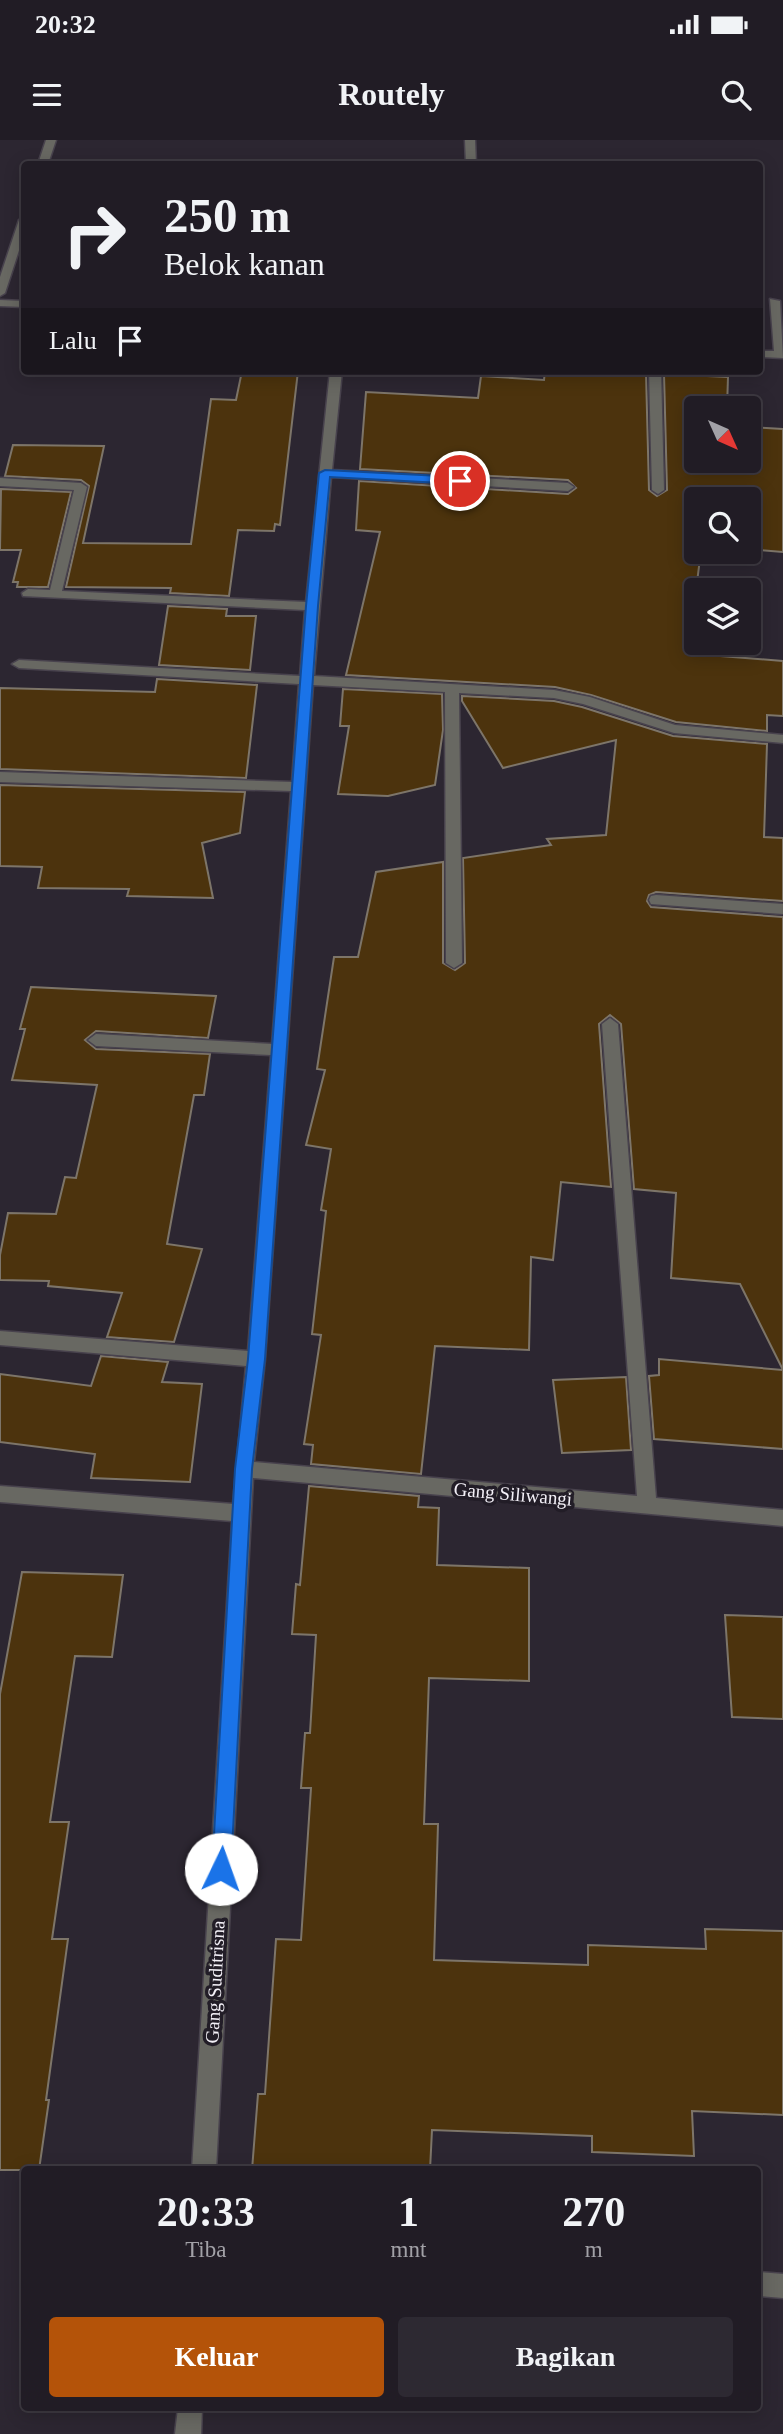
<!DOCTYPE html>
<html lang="id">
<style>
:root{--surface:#211c25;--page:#2d2932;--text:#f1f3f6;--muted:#a2a1a7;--line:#3e3a42;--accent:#b45309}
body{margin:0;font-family:Georgia,serif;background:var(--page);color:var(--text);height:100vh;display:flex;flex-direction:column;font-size:26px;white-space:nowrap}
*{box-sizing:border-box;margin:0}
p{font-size:23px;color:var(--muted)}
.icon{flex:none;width:38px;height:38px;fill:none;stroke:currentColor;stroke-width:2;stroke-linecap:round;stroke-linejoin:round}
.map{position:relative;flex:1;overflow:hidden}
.sheet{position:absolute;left:21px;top:2026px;width:740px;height:245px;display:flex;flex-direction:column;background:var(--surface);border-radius:7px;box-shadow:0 4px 18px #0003,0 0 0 2px var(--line)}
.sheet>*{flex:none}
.guide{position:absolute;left:21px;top:21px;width:742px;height:214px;border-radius:7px;box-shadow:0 4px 18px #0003,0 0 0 2px var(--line);background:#211c25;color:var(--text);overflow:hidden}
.needle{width:46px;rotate:135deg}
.controls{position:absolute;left:684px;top:256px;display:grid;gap:14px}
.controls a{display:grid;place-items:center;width:77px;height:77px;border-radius:7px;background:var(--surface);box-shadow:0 4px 18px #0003,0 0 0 2px var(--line);font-size:35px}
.pin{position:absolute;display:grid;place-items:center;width:60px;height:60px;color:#fff;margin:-30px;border:4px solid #fff;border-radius:50%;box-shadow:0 2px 7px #0007}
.me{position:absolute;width:77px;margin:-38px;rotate:3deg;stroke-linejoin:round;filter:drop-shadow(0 0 5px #0008)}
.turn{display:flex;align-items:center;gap:24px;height:147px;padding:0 28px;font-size:32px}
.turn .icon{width:91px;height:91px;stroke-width:2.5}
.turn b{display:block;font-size:49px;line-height:60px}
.then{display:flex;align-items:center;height:66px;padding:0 28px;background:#0003;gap:14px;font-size:26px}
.eta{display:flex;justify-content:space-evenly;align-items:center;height:119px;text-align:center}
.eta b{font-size:42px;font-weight:700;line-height:49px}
.button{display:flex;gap:14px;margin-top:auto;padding:14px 28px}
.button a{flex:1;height:80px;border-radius:7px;background:var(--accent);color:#fff;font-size:28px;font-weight:700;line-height:80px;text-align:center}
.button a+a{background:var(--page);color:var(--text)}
.status{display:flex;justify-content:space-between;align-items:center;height:49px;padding:0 35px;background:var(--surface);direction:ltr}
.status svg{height:19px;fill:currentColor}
header{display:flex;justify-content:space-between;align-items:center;height:91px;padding:0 28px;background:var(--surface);font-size:32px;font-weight:700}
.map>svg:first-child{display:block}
.building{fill:#4c330d;stroke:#7d7569;stroke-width:2}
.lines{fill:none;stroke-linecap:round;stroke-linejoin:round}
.minor-casing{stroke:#48424d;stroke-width:3}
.minor{fill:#686862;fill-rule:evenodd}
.route{fill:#1a73e8;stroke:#114b97;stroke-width:2}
.labels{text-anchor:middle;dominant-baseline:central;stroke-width:7;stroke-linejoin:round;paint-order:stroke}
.street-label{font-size:19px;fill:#f4f1f8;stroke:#221d27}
</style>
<div class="status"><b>20:32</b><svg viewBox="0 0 49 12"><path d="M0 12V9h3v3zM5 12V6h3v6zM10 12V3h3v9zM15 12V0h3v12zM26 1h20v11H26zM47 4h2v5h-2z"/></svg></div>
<header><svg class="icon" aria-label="menu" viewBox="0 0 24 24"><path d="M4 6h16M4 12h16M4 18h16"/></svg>Routely<svg class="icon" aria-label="search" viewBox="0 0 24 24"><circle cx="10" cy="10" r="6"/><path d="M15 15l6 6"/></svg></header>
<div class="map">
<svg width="783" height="2294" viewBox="0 0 783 2294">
<rect width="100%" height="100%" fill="#2c2631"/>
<path class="building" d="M242 231H298L280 385 275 384 274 391 238 390 229 456 170 453 171 448 66 447 89 346 81 340 5 336 13 305 104 306 83 403 191 404 211 259 236 260Z
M545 231 646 233 649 350 657 356 667 350 664 234 728 237 727 268H696V320H749V287L783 289V412L749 409V359H696V411H701L696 450V514L783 521V576L767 575V591L676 582 591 555 555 547 346 535 380 392 356 390 359 341 568 354 576 348 568 340 360 329 366 252 478 258 481 236 544 240Z
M1 349 71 352 48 447H17L18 442H13L21 410H0Z
M168 466 227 469 226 476H256L250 530 159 525Z
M157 539 257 545 246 638 0 629V548L155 552Z
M343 549 442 554 443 590 435 645 388 656 338 654 349 586H340Z
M462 556 554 561 582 567 673 596 767 604 764 697 783 698V761L656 752 649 755 647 761 651 767 783 777V1309L654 1299 649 1236 659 1235V1219L783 1230 740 1144 671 1138 676 1053 634 1049 621 884 610 875 599 884 611 1047 561 1042 553 1120 531 1117 529 1210 435 1206 421 1334 311 1324 313 1305 304 1304 321 1195 312 1194 326 1071 321 1070 331 1009 306 1005 325 930 317 929 334 817H358L376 732 443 722V823L455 830 465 823 463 718 551 705 547 699 606 695 616 600 503 628 462 561Z
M0 645 245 652 240 693 202 703 213 758 127 756 129 749 38 748 42 727 0 726Z
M31 847 216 856 208 898 96 891 85 900 96 909 210 914 204 955H194L167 1104 202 1109 174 1202 107 1197 122 1153 48 1146 49 1141 0 1140V1115L8 1073 56 1074 65 1037 76 1038 97 945 12 940 25 889H20Z
M101 1216 168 1222 162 1242 202 1244 190 1342 91 1338 95 1314 0 1302V1234L91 1246Z
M626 1237 631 1310 562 1313 553 1240Z
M309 1346 419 1356 418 1367 439 1368 437 1425 529 1428V1541L429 1538 424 1684H438L434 1820 588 1825V1805L706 1809 705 1789 783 1791V1975L692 1971 694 2016 592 2012V1996L432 1990 430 2030H252L258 1954H265L276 1799 301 1800 311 1648H301L305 1593H310L316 1495 292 1494 296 1444 300 1445Z
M22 1432 123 1435 112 1517 75 1516 50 1682H69L52 1799H68L46 1960H49L39 2030H0V1554Z
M725 1475 783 1477V1579L732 1577Z"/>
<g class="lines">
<g class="minor-casing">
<path id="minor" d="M46 0H56L48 24H38Z
M465 0H475L476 24H466Z
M24 77V95L5 153 0 156V137L19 80Z
M770 159 780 161 783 218 760 217V211H774Z
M0 160 24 161V167L0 166Z
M330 231H342L332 330 568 343 574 347 568 351 331 337 314 536 554 550 590 557 675 585 783 595V603L674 593 583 564 554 558 459 553 462 823 454 828 446 823 445 552 313 545 265 1219 254 1322 637 1356 602 884 610 878 618 884 656 1358 783 1370V1386L253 1338 216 2030H192L232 1381 0 1362V1346L233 1364 246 1226 0 1205V1191L248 1211 271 915 96 906 88 900 96 894 272 904 291 651 0 642V632L292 642 299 544 19 528 12 524 19 520 300 536 305 470 23 456 22 453 28 449 50 450 74 350 0 346V338L81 343 87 347 62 451 306 462Z
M649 231H661L664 350 658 354 652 350Z
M656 755 783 764V774L651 764 649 760 651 756Z
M758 2132 783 2134V2158L758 2156Z
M178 2268H202L201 2294H175Z"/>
</g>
<use href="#minor" class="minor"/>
</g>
<path class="route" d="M325 330 460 337 466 341 460 344 330 337 318 466 265 1219 252 1329 231 1729 228 1736 221 1739 215 1736 212 1729 235 1329 248 1219 306 466 319 333Z"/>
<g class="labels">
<g class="street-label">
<text transform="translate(513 1354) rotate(5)">Gang Siliwangi</text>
<text transform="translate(215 1842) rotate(-87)">Gang Suditrisna</text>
</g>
</g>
</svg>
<div class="controls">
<a><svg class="needle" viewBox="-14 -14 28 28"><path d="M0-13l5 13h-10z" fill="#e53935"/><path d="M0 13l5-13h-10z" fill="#a2a1a7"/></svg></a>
<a><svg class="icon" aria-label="search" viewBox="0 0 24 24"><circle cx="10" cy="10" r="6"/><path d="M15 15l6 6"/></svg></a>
<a><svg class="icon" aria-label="layers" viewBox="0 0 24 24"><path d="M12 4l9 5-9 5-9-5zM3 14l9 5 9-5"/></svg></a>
</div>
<div class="pin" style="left:460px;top:341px;background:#d93025"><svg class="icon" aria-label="arrive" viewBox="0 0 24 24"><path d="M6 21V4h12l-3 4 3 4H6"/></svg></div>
<svg class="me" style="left:221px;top:1729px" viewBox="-20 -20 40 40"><circle r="19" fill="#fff"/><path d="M0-13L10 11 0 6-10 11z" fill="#1a73e8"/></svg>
<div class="guide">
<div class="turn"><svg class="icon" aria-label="right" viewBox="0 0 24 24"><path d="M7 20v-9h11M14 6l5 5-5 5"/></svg><div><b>250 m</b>Belok kanan</div></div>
<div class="then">Lalu<svg class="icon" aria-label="arrive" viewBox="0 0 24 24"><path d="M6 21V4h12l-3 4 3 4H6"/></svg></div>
</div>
<section class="sheet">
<div class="eta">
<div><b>20:33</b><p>Tiba</p></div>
<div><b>1</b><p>mnt</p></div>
<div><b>270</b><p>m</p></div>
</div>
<div class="button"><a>Keluar</a><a>Bagikan</a></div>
</section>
</div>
